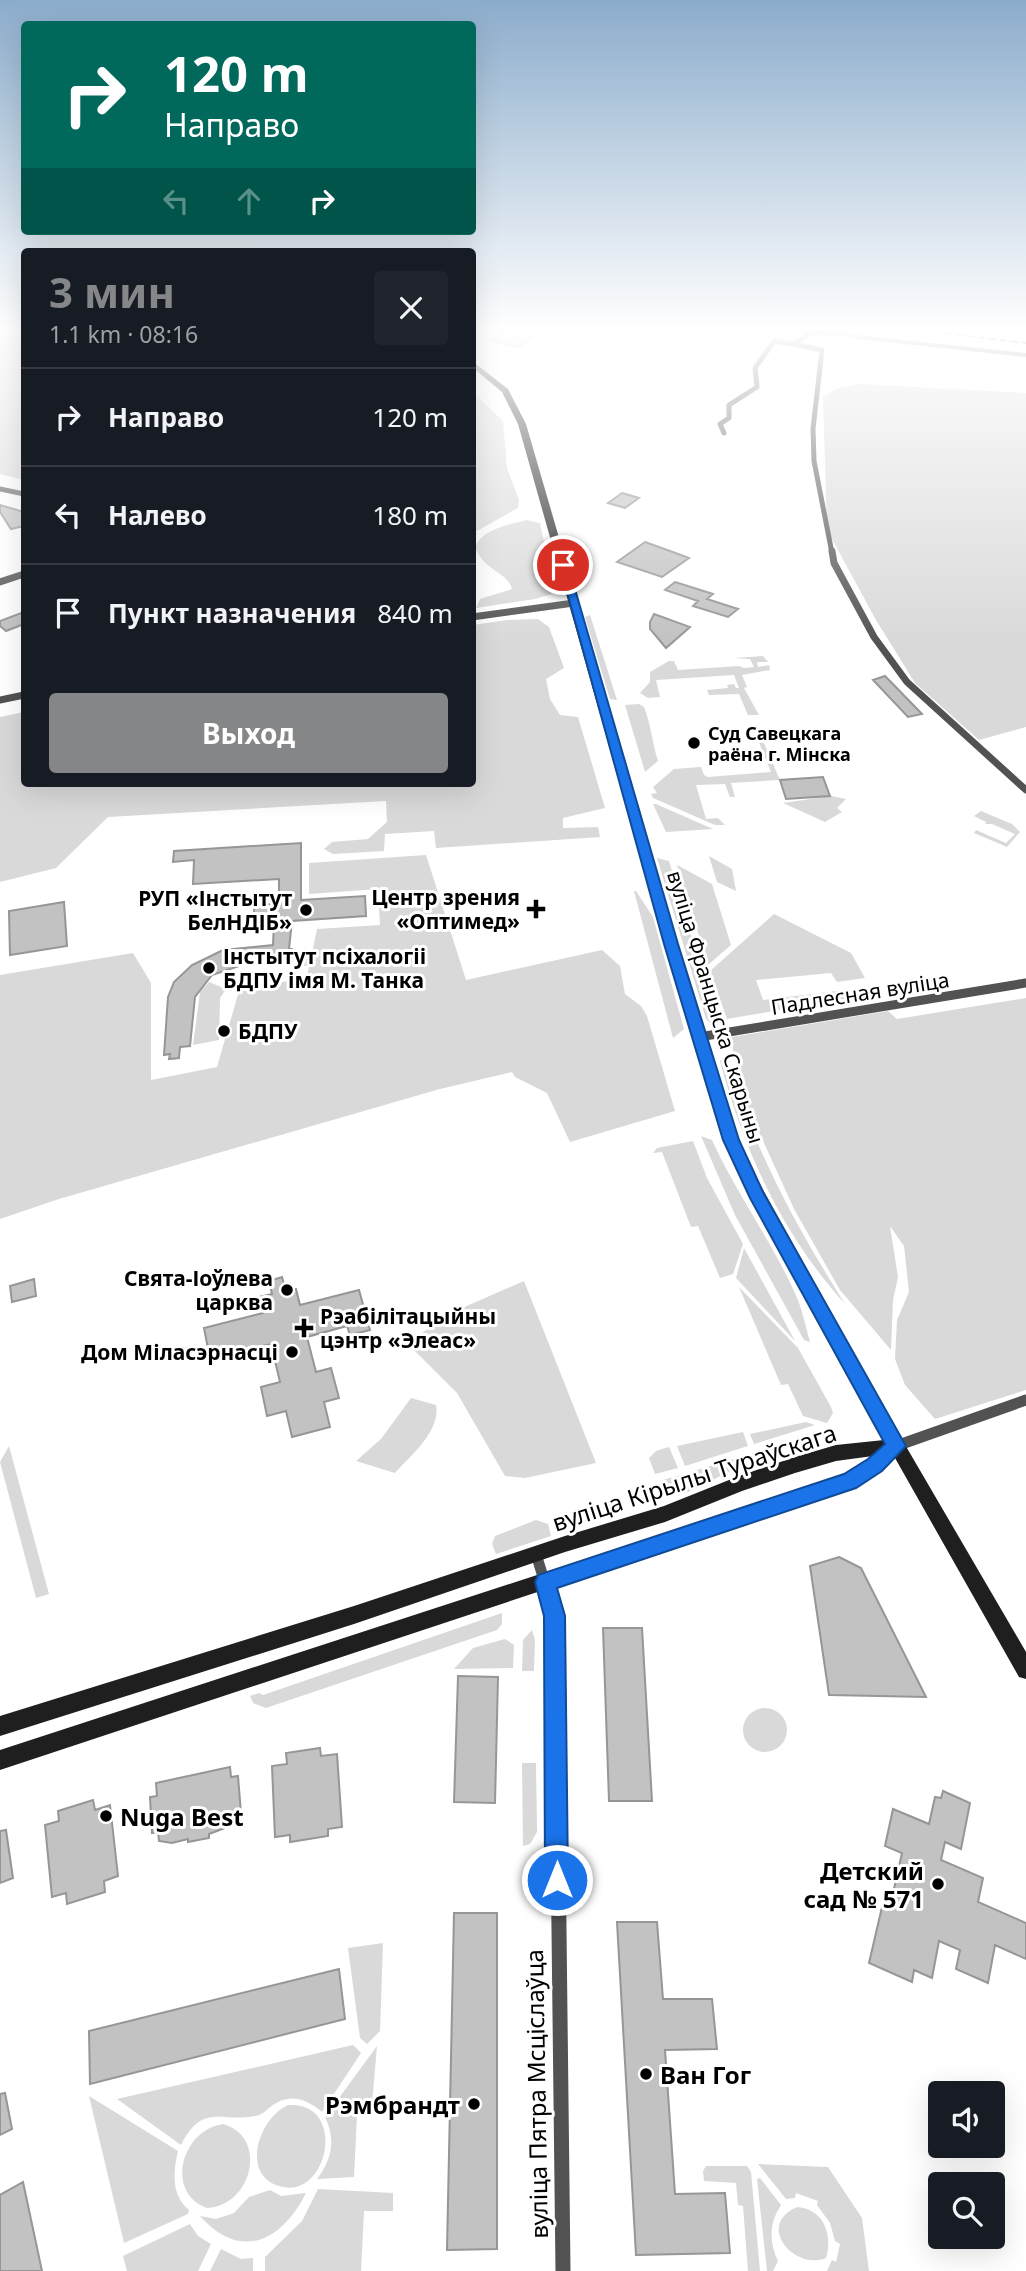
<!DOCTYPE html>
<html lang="ru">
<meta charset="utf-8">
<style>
:root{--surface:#171b24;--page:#20242c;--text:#f1f3f6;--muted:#9ea1a6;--line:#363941;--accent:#858687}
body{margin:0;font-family:"Noto Sans",sans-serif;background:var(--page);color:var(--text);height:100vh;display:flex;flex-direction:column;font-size:26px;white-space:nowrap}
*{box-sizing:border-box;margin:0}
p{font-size:23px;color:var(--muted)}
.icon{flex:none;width:38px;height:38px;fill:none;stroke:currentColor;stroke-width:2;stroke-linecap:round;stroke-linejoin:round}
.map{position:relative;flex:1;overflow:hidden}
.panel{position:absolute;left:21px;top:248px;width:455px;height:539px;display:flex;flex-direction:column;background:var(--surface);border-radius:7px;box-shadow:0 7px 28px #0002}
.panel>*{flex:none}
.top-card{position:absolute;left:21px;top:21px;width:455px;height:214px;border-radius:7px;box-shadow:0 7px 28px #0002;background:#00695c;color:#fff;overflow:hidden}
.tools{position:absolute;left:928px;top:2081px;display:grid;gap:14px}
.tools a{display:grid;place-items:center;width:77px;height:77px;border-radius:7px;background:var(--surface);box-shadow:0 7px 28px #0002;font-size:35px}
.pin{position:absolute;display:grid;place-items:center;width:60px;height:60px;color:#fff;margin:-30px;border:4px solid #fff;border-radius:50%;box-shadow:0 2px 7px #0007}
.me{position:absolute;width:77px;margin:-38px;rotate:0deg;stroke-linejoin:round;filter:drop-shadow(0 0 5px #0008)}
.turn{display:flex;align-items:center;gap:24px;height:147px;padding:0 28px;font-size:32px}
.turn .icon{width:91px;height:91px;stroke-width:2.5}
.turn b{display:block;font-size:49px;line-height:60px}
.lanes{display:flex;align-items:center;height:66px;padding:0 28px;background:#0003;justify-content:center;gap:35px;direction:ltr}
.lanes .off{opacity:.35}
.round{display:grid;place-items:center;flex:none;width:74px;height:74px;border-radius:7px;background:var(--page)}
.head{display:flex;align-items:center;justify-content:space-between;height:119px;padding:0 28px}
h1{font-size:42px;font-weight:700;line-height:52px;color:var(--accent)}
.action{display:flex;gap:14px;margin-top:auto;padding:14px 28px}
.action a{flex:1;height:80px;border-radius:7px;background:var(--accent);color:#fff;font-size:28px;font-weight:700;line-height:80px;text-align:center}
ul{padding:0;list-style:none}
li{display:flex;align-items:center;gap:21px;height:98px;padding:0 28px;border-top:2px solid var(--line)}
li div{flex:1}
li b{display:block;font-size:26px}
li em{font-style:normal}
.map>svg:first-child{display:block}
.green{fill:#d9d9d9}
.building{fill:#c2c2c2;stroke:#969696;stroke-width:2}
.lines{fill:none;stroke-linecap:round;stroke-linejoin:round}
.minor-far4{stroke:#525252;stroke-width:5}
.minor-far3{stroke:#525252;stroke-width:7}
.minor-far2{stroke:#525252;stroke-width:9}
.minor-far1{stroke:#525252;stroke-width:11}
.minor{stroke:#525252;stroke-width:15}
.tertiary{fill:#525252;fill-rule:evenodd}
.secondary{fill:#1f1f1f;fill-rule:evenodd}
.rail{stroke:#000;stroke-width:2;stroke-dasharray:6 2 1 2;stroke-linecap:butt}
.route{fill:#1a73e8;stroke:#114b97;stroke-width:2}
.poi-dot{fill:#000;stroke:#fff;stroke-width:2.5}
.labels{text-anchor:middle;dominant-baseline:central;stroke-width:6;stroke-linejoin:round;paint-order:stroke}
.far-poi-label{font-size:18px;font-weight:bold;fill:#000;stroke:#fff;text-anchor:start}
.poi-label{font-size:21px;font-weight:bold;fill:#000;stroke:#fff;text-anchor:end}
.street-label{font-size:21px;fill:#000;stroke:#fff}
.near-street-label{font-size:24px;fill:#000;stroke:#fff}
.near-poi-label{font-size:24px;font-weight:bold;fill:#000;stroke:#fff;text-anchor:start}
</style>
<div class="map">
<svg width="1026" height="2271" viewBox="0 0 1026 2271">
<rect width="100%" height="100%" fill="#fff"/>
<path class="green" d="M12 327H24V480L0 474V330Z
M857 384 1026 393V727L979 740 915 683 876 620 827 530 823 397 838 388Z
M473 392 503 421 507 468 519 500 518 508 475 532 477 534 473 539Z
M526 520 540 523 555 593 535 599 476 608 480 599 512 589C508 572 485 572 475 547 482 529 509 525 526 520Z
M590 615 617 700 610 699 585 617Z
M538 619 549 627 564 668 546 679 550 699 560 715 578 717 605 808 563 818V828L598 827 600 837 436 848 434 831 385 834 384 851 333 854 324 849 332 842 368 839 387 822 386 801 108 817 56 868 0 882V717L24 712V784H472L473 625 507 620Z
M763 656 768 662H757L758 667 769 665 770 670 742 675 747 687 744 688 759 715H748L739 694 709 695 707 690 728 688 727 685 734 684 736 688H739L734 675 656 680 660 697 648 698 640 693 650 682V672L669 661H674L678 670 739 666 744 668 754 667 750 659 734 658Z
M639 704 644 707C651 725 652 742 658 761L645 772 625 705Z
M760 734 780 780 731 783 735 797H730L725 784 696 785 706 819 718 818 725 825H715L653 798 651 794 657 793 653 787 674 769 701 767 704 775 708 777 771 772 756 735Z
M831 796 846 799 837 808 842 812 825 822 783 803Z
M653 804H656L713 829 666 832Z
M981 811 1012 824 1020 832 1007 847 974 833 976 830 1006 843 1015 834 992 824H985L986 822 974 816Z
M426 855 466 980 602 950 620 966 625 994 641 1006 647 1016 675 1111 570 1142 547 1093 515 1077 512 1072 440 1089 59 1199 0 1219V975L133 953 151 983V1080L217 1067 239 991 307 977 309 966H304L305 948 312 953 317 929 380 925 378 889 309 894V863Z
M709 856 732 869 736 891 717 882Z
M657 858 669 861 718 1025H712L706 1019Z
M677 865 712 884 731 945 708 965Z
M634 891H636L653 917 684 1029 673 1038Z
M774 914 851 953 865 978 837 982 831 973 756 980 763 1000 870 987 876 988 878 993 727 1019 710 971Z
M209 982 226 989 220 998 219 1040 193 1045 200 992Z
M1026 998V1390L935 1419 905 1385 895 1359 897 1320 909 1292 904 1246 890 1226 898 1277 893 1300 891 1350 840 1290 794 1209 749 1110 733 1051 732 1037 888 1011 897 1019Z
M726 1055C753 1147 794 1223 845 1304 782 1234 744 1151 720 1061Z
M701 1136 712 1140C737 1195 774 1244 798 1300 803 1313 806 1328 810 1342L804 1340 735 1215Z
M693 1141 707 1178 743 1244 733 1274 720 1278 698 1226 691 1227 662 1152 653 1153 657 1148Z
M744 1248 795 1341 736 1278Z
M524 1281 596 1463 525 1478 505 1476 457 1393 407 1343 453 1312Z
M739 1287 798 1348 831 1407 833 1413 827 1423 803 1416 788 1384 781 1385Z
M411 1398 436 1405C441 1431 410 1456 395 1473L356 1461 381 1439Z
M806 1422 815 1425 754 1444 750 1434Z
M743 1432 748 1446 685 1466 677 1446Z
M9 1446 49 1594 36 1598 0 1462Z
M669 1447 678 1468 655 1474 649 1458 656 1451Z
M737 1458 741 1466 688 1492 674 1495 665 1491 660 1481Z
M536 1520 548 1524 551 1536 496 1554 492 1544 495 1536Z
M502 1613V1624L497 1630 266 1708 253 1703 250 1696 259 1693 263 1695Z
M532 1630 535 1640 534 1671H522L523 1640Z
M505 1639 514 1645 513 1668 454 1669 473 1648Z
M743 1730a22 22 0 1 1 44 0a22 22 0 1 1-44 0Z
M522 1763H536L537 1832 530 1844 523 1846Z
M383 1943 380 2031 367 2044 360 2038 348 1948Z
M353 2045 361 2053 322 2112C307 2099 290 2093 273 2105 266 2110 264 2114 255 2116 221 2123 203 2102 181 2145L117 2099Z
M377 2046 371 2115 357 2116 354 2177 317 2179C332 2159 336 2140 325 2117Z
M89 2096 178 2151C173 2172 171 2195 189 2210L188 2214 124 2243Z
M288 2105C349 2101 328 2202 279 2186 240 2174 259 2118 288 2105Z
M223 2124C269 2137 252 2206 207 2208 164 2192 182 2130 223 2124Z
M758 2164 828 2167 862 2218 869 2271H827L832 2260 836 2262 840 2244 835 2241 830 2223 817 2205 818 2201 796 2193 795 2198 786 2199Z
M706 2166H747L751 2172 760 2271H748L743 2206 738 2205 736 2183 704 2181 703 2171Z
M760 2178 781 2205C769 2223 769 2242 778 2261L773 2271H767L757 2179Z
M318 2189 393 2193V2211H364L361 2271H265V2257L302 2221Z
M270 2190 281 2196 306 2193C282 2241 241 2262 200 2216L216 2219 234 2213 249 2197Z
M797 2207C824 2209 833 2235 826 2258 796 2271 754 2226 797 2207Z
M190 2224 198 2236 211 2244 198 2271H127L123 2256Z
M221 2249 241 2259 253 2258V2271H210Z"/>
<path class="building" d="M512 327H548L518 347 492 341Z
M622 493 639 498 625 508 608 503Z
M0 505 24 512V526L11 529 0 512Z
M645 542 670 551 689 558 662 577 617 562Z
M675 582 713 594 707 599 738 609 728 617 693 606 698 601 665 590Z
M24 612V624L6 631 0 626V621Z
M654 614 690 627 666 648 650 629V622Z
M885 676 922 714 908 717 873 680Z
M823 777 830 796 786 799 780 780Z
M301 843V900L365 896 366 916 292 921 289 949H292V961L245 964 212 975 195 997 190 1046 180 1047 179 1058 169 1059 170 1054 164 1055 168 997 174 982 192 965 223 950 273 945 274 920 254 922V905L272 904V901L279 900V879L193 884 194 860 173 862 174 851Z
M64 902 67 946 10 955 9 911Z
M282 1277 286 1291 296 1289 300 1305 359 1290 370 1330 350 1335 347 1326 307 1337 316 1372 331 1368 339 1398 324 1402 330 1427 292 1437 286 1411 267 1416 261 1387 280 1382 271 1344 210 1359 204 1328 263 1313 259 1297 272 1294 269 1281Z
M34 1279 36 1296 12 1302 10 1286Z
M839 1557 861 1568 926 1697 829 1695 810 1566Z
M603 1628H642L652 1801H609Z
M458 1676 498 1677 495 1803 454 1802Z
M320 1748 321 1756 337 1754 342 1827 328 1829V1836L290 1842V1835L275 1837 272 1766 287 1764 286 1753Z
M230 1767 231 1777 238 1776 241 1813 235 1814 233 1825 209 1834V1838L188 1842V1839L172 1843 159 1841 158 1832 152 1833 150 1797 157 1796 156 1783Z
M943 1791 970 1803 961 1849 945 1842 941 1860 983 1878 978 1902 1026 1923V1959L995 1945 988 1983 956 1969 960 1950 939 1941 932 1978 914 1970 912 1982 869 1963 886 1890 893 1893 902 1853 885 1846 893 1809 929 1824 935 1797 941 1798Z
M93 1800 95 1810 110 1805 118 1876 104 1881 105 1892 67 1904 66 1893 52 1897 45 1825 59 1821 58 1811Z
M6 1830 13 1878 0 1883V1831Z
M454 1913H497V2249L447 2250Z
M617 1922H657L663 1999H712L717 2049 665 2050 675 2194 725 2193 730 2253 636 2255Z
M339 1969 345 2019 90 2084 89 2031Z
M5 2093 12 2129 0 2135V2094Z
M23 2182 42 2271H0V2195Z"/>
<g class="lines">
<path class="minor-far4" d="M771 327 836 334
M812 332 793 344 822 350 813 429 814 461 832 553
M724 433 720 424 729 418V405L757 387 755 368 772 344 775 341 793 344
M0 489 24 494"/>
<path class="minor-far3" d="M832 551 834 563 874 637 907 682 1026 790
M0 582 24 574
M472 617 574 603
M0 700 24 695"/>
<path class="minor-far2" d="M699 1037 1026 983"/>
<path class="minor-far1" d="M896 1446 1026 1400
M536 1554 555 1616 556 1674"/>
<path class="minor" d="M556 1673 563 2271"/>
<path class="tertiary" d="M815 327H825L858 335 1026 353V357L858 339Z"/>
<path class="secondary" d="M472 361 508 389 526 424 677 944 731 1118 746 1159 883 1407 1026 1652V1679L1019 1677 895 1458 881 1470 849 1489 0 1770V1750L844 1475 873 1456 836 1461 795 1473 742 1491 665 1522 565 1552 354 1624 0 1736V1716L354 1606 565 1536 664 1506 739 1476 795 1457 836 1445 884 1440 732 1159 717 1118 665 944 518 424 502 392 472 367Z"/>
<path class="rail" d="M891 327 1026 343"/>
</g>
<linearGradient id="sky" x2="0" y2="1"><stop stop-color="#8baccb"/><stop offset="0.51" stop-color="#fff"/><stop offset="1" stop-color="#fff" stop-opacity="0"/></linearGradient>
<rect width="1026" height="645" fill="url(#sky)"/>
<path class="route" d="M559 563 568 565 678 944 739 1140 763 1192 906 1446 882 1471 856 1488 557 1588 565 1616 568 1880 565 1888 557 1892 548 1888 545 1880 544 1616 535 1582 538 1575 844 1474 868 1459 885 1444 750 1198 723 1140 664 944Z"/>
<g class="poi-dot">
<circle cx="694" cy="743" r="7"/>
<path d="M532.5 898.5h7v7h7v7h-7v7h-7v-7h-7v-7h7z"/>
<circle cx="306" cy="910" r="7"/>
<circle cx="209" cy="968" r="7"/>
<circle cx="224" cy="1031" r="7"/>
<circle cx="287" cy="1290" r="7"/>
<path d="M300.5 1317.5h7v7h7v7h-7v7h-7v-7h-7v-7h7z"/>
<circle cx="292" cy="1352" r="7"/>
<circle cx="106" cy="1816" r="7"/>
<circle cx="938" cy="1884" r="7"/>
<circle cx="646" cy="2074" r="7"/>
<circle cx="474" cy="2104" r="7"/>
</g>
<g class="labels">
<g class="far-poi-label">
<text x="708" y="733">Суд Савецкага<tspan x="708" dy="21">раёна г. Мінска</tspan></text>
</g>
<g class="poi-label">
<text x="520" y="897">Центр зрения<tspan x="520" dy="24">«Оптимед»</tspan></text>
<text x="292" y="898">РУП «Інстытут<tspan x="292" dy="24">БелНДІБ»</tspan></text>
<text x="223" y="956" text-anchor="start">Інстытут псіхалогіі<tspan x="223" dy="24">БДПУ імя М. Танка</tspan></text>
<text x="238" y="1031" text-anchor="start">БДПУ</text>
<text x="273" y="1278">Свята-Іоўлева<tspan x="273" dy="24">царква</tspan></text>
<text x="320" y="1316" text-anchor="start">Рэабілітацыйны<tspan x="320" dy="24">цэнтр «Элеас»</tspan></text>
<text x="278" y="1352">Дом Міласэрнасці</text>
</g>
<g class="street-label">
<text transform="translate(860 993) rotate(-9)">Падлесная вуліца</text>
<text transform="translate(716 1007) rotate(73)">вуліца Францыска Скарыны</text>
</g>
<g class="near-street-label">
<text transform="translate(694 1477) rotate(-18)">вуліца Кірылы Тураўскага</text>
<text transform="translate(536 2094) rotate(-91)">вуліца Пятра Мсціслаўца</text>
</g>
<g class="near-poi-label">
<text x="120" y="1816">Nuga Best</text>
<text x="924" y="1870" text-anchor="end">Детский<tspan x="924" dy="28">сад № 571</tspan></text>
<text x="660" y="2074">Ван Гог</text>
<text x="460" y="2104" text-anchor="end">Рэмбрандт</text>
</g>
</g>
</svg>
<div class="tools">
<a><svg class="icon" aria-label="sound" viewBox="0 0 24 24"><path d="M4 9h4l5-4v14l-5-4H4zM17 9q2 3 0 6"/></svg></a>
<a><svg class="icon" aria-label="search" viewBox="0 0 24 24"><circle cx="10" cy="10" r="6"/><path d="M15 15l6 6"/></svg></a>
</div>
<div class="pin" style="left:563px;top:565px;background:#d93025"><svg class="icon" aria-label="arrive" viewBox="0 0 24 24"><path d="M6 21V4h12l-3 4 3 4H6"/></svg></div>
<svg class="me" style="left:557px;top:1880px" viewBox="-20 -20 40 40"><circle r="17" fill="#1a73e8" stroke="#fff" stroke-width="3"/><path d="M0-11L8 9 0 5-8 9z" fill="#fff"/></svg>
<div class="top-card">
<div class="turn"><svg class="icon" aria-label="right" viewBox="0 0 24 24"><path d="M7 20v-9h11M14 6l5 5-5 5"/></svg><div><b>120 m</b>Направо</div></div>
<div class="lanes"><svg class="icon off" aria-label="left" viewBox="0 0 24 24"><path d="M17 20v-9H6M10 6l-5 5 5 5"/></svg><svg class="icon off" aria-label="ahead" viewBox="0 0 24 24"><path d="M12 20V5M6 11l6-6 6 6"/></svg><svg class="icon" aria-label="right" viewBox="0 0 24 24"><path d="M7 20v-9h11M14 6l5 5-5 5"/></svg></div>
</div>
<section class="panel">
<div class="head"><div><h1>3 мин</h1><p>1.1 km · 08:16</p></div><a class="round"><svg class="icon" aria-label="close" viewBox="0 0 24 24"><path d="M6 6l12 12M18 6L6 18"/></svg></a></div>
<ul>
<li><svg class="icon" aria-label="right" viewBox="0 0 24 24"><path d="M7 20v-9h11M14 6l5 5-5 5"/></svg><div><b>Направо</b></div><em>120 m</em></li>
<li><svg class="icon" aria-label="left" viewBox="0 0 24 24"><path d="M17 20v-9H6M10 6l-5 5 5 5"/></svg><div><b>Налево</b></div><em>180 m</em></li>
<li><svg class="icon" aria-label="arrive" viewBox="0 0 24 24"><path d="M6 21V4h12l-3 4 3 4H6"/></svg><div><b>Пункт назначения</b></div><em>840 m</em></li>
</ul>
<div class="action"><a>Выход</a></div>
</section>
</div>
